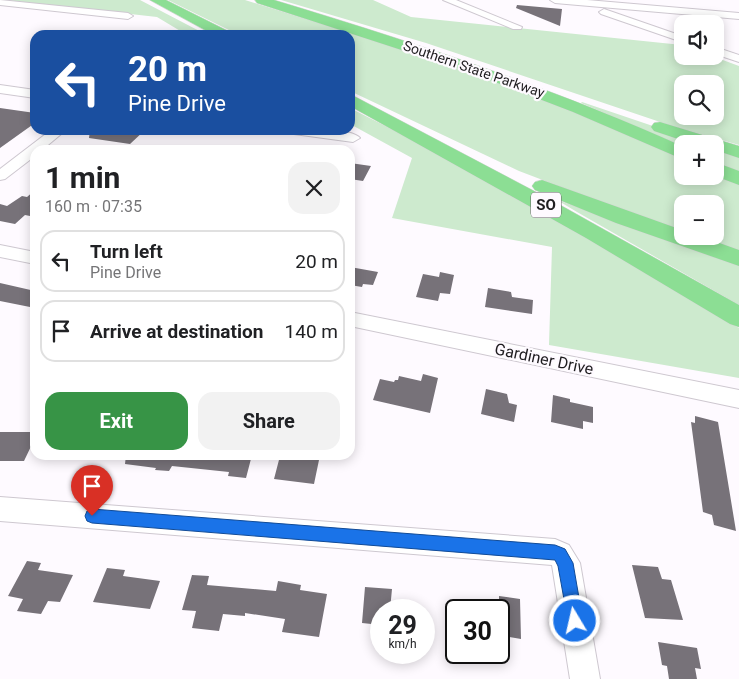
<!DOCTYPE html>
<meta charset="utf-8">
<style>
:root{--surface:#fff;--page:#f2f2f2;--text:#202124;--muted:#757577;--line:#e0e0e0;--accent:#379446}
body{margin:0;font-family:Roboto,sans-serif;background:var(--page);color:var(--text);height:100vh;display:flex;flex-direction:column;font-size:19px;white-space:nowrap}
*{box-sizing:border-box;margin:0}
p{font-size:16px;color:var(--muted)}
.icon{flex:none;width:28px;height:28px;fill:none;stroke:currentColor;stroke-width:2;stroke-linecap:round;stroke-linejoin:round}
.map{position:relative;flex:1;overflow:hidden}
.drawer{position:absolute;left:30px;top:145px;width:325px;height:315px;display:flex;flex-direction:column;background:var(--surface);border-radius:15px;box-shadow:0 2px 12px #0003}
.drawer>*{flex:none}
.hud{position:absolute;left:30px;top:30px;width:325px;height:105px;border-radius:15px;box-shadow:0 2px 12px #0003;background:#1a4fa0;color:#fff;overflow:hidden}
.buttons{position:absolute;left:674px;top:15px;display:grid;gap:10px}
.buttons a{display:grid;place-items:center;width:50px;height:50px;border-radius:10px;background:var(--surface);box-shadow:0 2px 12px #0003;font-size:25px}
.speed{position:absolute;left:370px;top:599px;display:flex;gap:10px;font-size:25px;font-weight:700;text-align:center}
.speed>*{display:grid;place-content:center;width:65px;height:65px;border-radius:50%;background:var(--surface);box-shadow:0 2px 12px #0003;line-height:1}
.speed small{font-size:12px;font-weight:400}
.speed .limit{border:2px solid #111;border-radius:8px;background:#fff;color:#111}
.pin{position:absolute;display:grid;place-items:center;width:42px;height:42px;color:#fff;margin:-51px -21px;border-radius:50% 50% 50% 0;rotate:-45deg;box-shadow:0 0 5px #0007}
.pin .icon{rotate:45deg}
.me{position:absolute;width:55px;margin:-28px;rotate:351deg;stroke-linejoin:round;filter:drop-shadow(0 0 4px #0008)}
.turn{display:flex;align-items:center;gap:18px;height:105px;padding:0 15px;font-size:22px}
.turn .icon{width:65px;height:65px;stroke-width:2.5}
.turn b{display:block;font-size:35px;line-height:42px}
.round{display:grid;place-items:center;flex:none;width:52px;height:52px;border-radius:15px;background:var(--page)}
.head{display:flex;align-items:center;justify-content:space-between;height:85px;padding:0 15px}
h1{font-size:30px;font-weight:700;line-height:38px}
.button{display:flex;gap:10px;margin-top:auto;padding:10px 15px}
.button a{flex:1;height:58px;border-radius:15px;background:var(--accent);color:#fff;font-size:20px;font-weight:700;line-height:58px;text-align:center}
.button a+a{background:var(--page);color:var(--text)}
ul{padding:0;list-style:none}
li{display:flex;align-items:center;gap:15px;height:62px;margin:0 10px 8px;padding:0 5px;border:2px solid var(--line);border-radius:15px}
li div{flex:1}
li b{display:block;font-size:19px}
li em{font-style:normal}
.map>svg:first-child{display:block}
.green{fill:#cdeace;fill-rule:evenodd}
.building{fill:#777279}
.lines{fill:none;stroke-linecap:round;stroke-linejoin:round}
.minor-casing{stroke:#cec8d0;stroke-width:2}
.motorway-casing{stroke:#d7d6d7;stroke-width:1}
.minor{fill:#fff;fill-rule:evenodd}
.motorway{fill:#8cde94;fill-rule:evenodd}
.route{fill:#1a73e8;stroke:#114b97}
.labels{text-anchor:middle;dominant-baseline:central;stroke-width:4.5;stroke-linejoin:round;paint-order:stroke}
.far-street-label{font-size:14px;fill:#1f1d20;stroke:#fefaff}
.shield{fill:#fefaff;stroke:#625f63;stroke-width:1}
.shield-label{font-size:15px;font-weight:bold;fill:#1f1d20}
.street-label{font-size:16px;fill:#1f1d20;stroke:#fefaff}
</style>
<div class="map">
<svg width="739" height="679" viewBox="0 0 739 679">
<rect width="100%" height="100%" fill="#fefaff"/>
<path class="green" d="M6 0H140L207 35H187L157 17Z
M168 0H245L446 63 543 99 682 158V176H715V173L739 184V251L693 236H715V204H682V233L519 171 350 91V35H239Z
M281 0H373L411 17 682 45V56H712L739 66V145L672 126 426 43ZM682 84H715V116H682Z
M582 102 706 144H682V146L581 103Z
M350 108C483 175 612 250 739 328V378L549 345 552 247 392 218 412 158 350 124Z
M715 147 739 154V172L715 161Z
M557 200 739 262V305L577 212Z"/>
<path class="building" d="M517 5 562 9 560 26 516 8Z
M0 108 35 113V123L0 148Z
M90 130H145L130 144 89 138Z
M350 163 371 166 363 181 350 179Z
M35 190V217L25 215 15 224 0 221V204L7 206 22 196 27 197Z
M350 267 378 272 373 285 363 284 362 287 350 285Z
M440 272 454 275 450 294 440 293 438 301 416 297 423 274 439 277Z
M0 283 35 291V308L0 301Z
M488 288 511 292 512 297 533 300 532 314 485 307Z
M423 374 438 378 430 413 373 400 380 379 394 382 395 380H398L399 376 421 381Z
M486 389 507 394 509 403 517 405 514 422 481 414Z
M553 395 570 399V402L593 407V423L583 421V429L551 422Z
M695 416 718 422 736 531 714 525 712 515 703 512 691 422 695 423Z
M0 432H35V438L24 461H0Z
M126 455H252L246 478 228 476 229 472 172 466 169 471 155 470 156 468 125 464Z
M280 456 319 460 314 484 274 479Z
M27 561 41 563 38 570 73 575 60 602 48 601 41 614 17 611 23 599 8 596Z
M632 565 658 567 662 579 671 580 683 620 645 618Z
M107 568 125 570 123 576 160 581 150 609 93 602Z
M192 575 209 576 207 585 276 591 278 581 301 585 300 590 327 594 319 637 282 632 285 619 245 613V616L223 614 219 631 192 628 196 611 182 610Z
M365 587 392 589 390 610H381V625L362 623Z
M499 596 520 599 521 639 499 635Z
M658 642 697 648 701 669 695 668 697 679H669L667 666 662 665Z"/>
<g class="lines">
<g class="minor-casing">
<path id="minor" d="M0 0 128 13 133 16 128 19 0 5Z
M443 0H456L522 27 521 29H513Z
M550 0H587L739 13V19L555 3Z
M604 9 682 36V42L601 14 599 12Z
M715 47 739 55V62L715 54Z
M0 85 35 90V98L0 93Z
M51 130H66L42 150H35V156L5 179 0 180V169Z
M287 130C302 130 351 127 360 138L353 142 294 134Z
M0 245 35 252V264L0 257Z
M350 312 739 390V408L350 326Z
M0 497 555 539 569 545 580 563 600 679H570L552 565 0 521Z"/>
</g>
<g class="motorway-casing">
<path id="motorway" d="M150 0H166L230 32 232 35H214Z
M255 0H274C413 42 550 87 682 146V159L573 112 469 72 257 3Z
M350 94 553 201 739 305V327L730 324 586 238 350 106Z
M660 122 739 146V158L715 150V144H693L654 131 651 127 654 123Z
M715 162 739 171V185L715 176Z
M542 180 682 230V236H700L739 250V266L616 223 535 190 532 186 535 182Z"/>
</g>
<use href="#minor" class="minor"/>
<use href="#motorway" class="motorway"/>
</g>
<path class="route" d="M92 509 555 545 565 549 573 563 583 621 581 627 575 629 569 627 558 566 555 560 92 523 87 521 85 516 87 511Z"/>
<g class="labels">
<g class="far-street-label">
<text transform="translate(474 69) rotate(19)">Southern State Parkway</text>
</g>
<rect class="shield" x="531" y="192.5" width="30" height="25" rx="4"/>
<g class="shield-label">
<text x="546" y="205">SO</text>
</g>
<g class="street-label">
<text transform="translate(544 359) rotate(12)">Gardiner Drive</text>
</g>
</g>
</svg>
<div class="buttons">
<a><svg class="icon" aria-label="sound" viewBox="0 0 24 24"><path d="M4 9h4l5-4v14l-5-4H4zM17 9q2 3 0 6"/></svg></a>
<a><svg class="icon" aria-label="search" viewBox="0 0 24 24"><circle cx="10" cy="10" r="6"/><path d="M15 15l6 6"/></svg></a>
<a>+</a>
<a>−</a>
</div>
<div class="speed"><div>29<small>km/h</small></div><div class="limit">30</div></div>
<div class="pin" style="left:92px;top:516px;background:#d93025"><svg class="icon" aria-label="arrive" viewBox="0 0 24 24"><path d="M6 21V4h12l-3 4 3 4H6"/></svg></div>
<svg class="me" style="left:575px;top:621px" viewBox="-20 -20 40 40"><circle r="17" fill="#1a73e8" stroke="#fff" stroke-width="3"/><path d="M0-11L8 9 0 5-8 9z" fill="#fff"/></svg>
<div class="hud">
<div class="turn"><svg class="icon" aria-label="left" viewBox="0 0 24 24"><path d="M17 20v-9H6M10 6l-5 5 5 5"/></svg><div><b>20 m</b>Pine Drive</div></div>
</div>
<section class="drawer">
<div class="head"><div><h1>1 min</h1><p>160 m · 07:35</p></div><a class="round"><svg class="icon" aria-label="close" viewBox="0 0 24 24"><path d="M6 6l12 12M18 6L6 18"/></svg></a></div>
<ul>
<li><svg class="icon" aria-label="left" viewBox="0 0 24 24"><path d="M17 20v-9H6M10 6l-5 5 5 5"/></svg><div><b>Turn left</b><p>Pine Drive</p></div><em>20 m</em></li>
<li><svg class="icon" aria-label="arrive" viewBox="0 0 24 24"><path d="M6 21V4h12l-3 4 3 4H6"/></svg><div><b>Arrive at destination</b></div><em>140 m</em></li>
</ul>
<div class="button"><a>Exit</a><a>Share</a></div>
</section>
</div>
